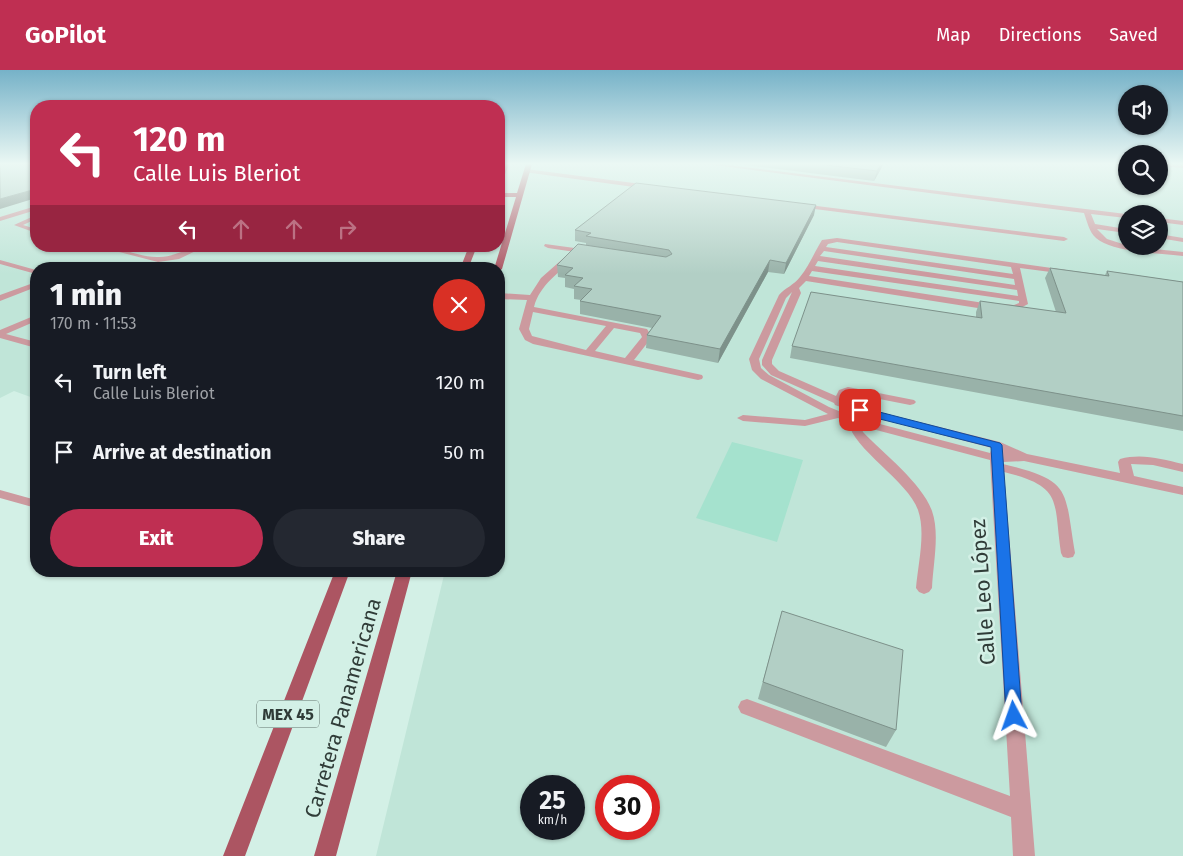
<!DOCTYPE html>
<meta charset="utf-8">
<style>
:root{--surface:#171b24;--page:#242831;--text:#f1f3f6;--muted:#9ea1a6;--accent:#bf2f52}
body{margin:0;font-family:"Fira Sans",sans-serif;background:var(--page);color:var(--text);height:100vh;display:flex;flex-direction:column;font-size:19px;white-space:nowrap}
*{box-sizing:border-box;margin:0}
p{font-size:16px;color:var(--muted)}
.icon{flex:none;width:28px;height:28px;fill:none;stroke:currentColor;stroke-width:2;stroke-linecap:round;stroke-linejoin:round}
.map{position:relative;flex:1;overflow:hidden}
.sheet{position:absolute;left:30px;top:192px;width:475px;height:315px;display:flex;flex-direction:column;background:var(--surface);border-radius:20px;box-shadow:0 1px 4px #0004}
.sheet>*{flex:none}
.top-card{position:absolute;left:30px;top:30px;width:475px;height:152px;border-radius:20px;box-shadow:0 1px 4px #0004;background:#bf2f52;color:#fff;overflow:hidden}
.controls{position:absolute;left:1118px;top:15px;display:grid;gap:10px}
.controls a{display:grid;place-items:center;width:50px;height:50px;border-radius:50%;background:var(--surface);box-shadow:0 1px 4px #0004;font-size:25px}
.speed{position:absolute;left:520px;top:705px;display:flex;gap:10px;font-size:25px;font-weight:700;text-align:center}
.speed>*{display:grid;place-content:center;width:65px;height:65px;border-radius:50%;background:var(--surface);box-shadow:0 1px 4px #0004;line-height:1}
.speed small{font-size:12px;font-weight:400}
.speed .limit{border:8px solid #d22;background:#fff;color:#111}
.pin{position:absolute;display:grid;place-items:center;width:42px;height:42px;color:#fff;margin:-21px;border-radius:10px;box-shadow:0 2px 8px #0006}
.me{position:absolute;width:55px;margin:-28px;rotate:356deg;stroke-linejoin:round;filter:drop-shadow(0 0 4px #0008)}
.turn{display:flex;align-items:center;gap:18px;height:105px;padding:0 20px;font-size:22px}
.turn .icon{width:65px;height:65px;stroke-width:2.5}
.turn b{display:block;font-size:35px;line-height:42px}
.lanes{display:flex;align-items:center;height:48px;padding:0 20px;background:#0003;justify-content:center;gap:25px;direction:ltr}
.lanes .off{opacity:.35}
.round{display:grid;place-items:center;flex:none;width:52px;height:52px;border-radius:26px;background:var(--page)}
.headline{display:flex;align-items:center;justify-content:space-between;height:85px;padding:0 20px}
h1{font-size:30px;font-weight:800;line-height:38px}
.button{display:flex;gap:10px;margin-top:auto;padding:10px 20px}
.button a{flex:1;height:58px;border-radius:30px;background:var(--accent);color:#fff;font-size:20px;font-weight:800;line-height:58px;text-align:center}
.button a+a{background:var(--page);color:var(--text)}
ul{padding:0;list-style:none}
li{display:flex;align-items:center;gap:15px;height:70px;padding:0 20px}
li div{flex:1}
li b{display:block;font-size:19px}
li em{font-style:normal}
header{display:flex;align-items:center;gap:30px;box-sizing:border-box;height:70px;padding:0 25px;background:var(--accent);color:#fff}
header strong{font-size:24px}
nav{display:flex;gap:28px;margin-inline-start:auto;font-size:18px}
.map>svg:first-child{display:block}
.built{fill:#c0e5d8;fill-rule:evenodd}
.green{fill:#a5e2ce}
.lines{fill:none;stroke-linecap:round;stroke-linejoin:round}
.minor{fill:#cc9a9f;fill-rule:evenodd}
.major{fill:#ac5562;fill-rule:evenodd}
.wall{fill:#99b2a9}
.shaded-wall{fill:#7d918a}
.building{fill:#b2cfc5;stroke:#7d918a}
.route{fill:#1a73e8;stroke:#114b97}
.labels{text-anchor:middle;dominant-baseline:central;stroke-width:5;stroke-linejoin:round;paint-order:stroke}
.shield{fill:#d3f0e6;stroke:#61726c;stroke-width:1}
.shield-label{font-size:16px;font-weight:bold;fill:#303c38}
.near-street-label{font-size:21px;fill:#303c38;stroke:#d3f0e6}
</style>
<header>
<strong>GoPilot</strong>
<nav><a>Map</a><a>Directions</a><a>Saved</a></nav>
</header>
<div class="map">
<svg width="1183" height="786" viewBox="0 0 1183 786">
<rect width="100%" height="100%" fill="#d3f0e6"/>
<path class="built" d="M0 94H36V176H499V94H1126V116H1159V94H1183V786H376L445 501H499V199H36V329L14 321 0 328ZM1126 144H1159V176H1126ZM531 716H574V759H531ZM606 716H649V759H606Z"/>
<path class="green" d="M732 372 803 390 777 472 696 448Z"/>
<g class="lines">
<path class="minor" d="M707 94H719L1126 144V148L1091 144 1095 154 1126 159V163L1097 159 1107 169 1126 175V176L1183 182V186C1160 183 1114 183 1096 168 1089 162 1087 151 1084 143Z
M1159 94H1183V98L1159 96Z
M526 99 649 115 652 117 649 119 524 102Z
M801 134 1064 167 1068 169 1064 171 799 137 798 136Z
M36 136V140L0 151V147Z
M36 145V149L23 155 36 159V163L14 155Z
M1159 148 1183 151V155L1159 152Z
M1159 164 1183 168V172L1159 168Z
M837 168 1066 200 1070 202 1066 204 1020 198 1028 234 1015 241 984 239 806 211 799 218 801 223 772 290V294L779 301 836 326 839 320 848 317 914 330 916 332 914 334 910 335 849 323 846 330 863 338 1000 372 1027 384 1120 403 1118 392 1120 389C1142 383 1161 389 1183 394V402L1153 395 1131 394 1134 406 1183 417V425L1024 391 1003 392V394C1073 411 1064 419 1075 483L1073 487 1068 488 1063 487 1061 483C1053 430 1064 417 1004 402L1035 786H1013L1011 747 741 643 738 637 741 631 747 629 1010 726 990 390 861 356 863 362C884 384 922 413 932 441 940 464 933 494 932 518L929 522 924 524 919 522 916 518C918 494 926 463 918 440 908 411 852 378 849 353L838 348 805 356 743 351 737 348 743 345 805 350 828 344 761 309 752 300 749 289 779 225C785 218 794 215 800 207 809 196 815 181 822 170ZM837 172 1011 197 1013 204 826 177 828 174ZM824 181 1014 209 1015 215 820 186ZM818 191 1017 220 1018 226 815 196ZM812 201 1019 231V233L1014 235 984 233 809 206ZM792 222 762 290V295L771 305 834 333 835 335 855 342 851 346 829 337 769 305 761 298 759 289 786 228ZM862 344 992 378 990 383 861 349Z
M545 174 582 179 586 181 582 183 548 178 544 176Z
M96 176C118 176 141 188 159 187 176 187 189 176 206 176L179 189 158 192Z
M567 185 574 187C559 204 540 214 534 237L647 259 652 267 634 290 702 305 703 307 702 309 698 310 533 274 525 270 519 259 527 230 499 229V223L530 225 541 208ZM533 242 606 256 586 280 532 266 529 259ZM614 258 640 263 642 267 625 288 595 281Z
M0 190 36 200V204L0 194Z
M36 212V217L0 231V225Z
M36 245V251L6 264 36 272V278L0 268V260Z
M0 420 36 430V438L0 428Z"/>
<path class="major" d="M504 94H509L502 112 499 114V105Z
M526 94H532L502 199 499 201V199H494L516 127H499V123H517Z
M469 176H477L468 199H460Z
M335 501H350L245 786H223Z
M397 501H412L336 786H314Z"/>
</g>
<path class="wall" d="M746 94H883L882 97 874 111 746 95Z
M814 145 784 204 768 202 718 293 646 278 647 265 652 258 580 244V231L581 230 574 229V219L565 217V208L558 207 557 195 586 175V173L575 171V160Z
M36 146V155L32 147Z
M131 176H167L154 181Z
M1050 198 1105 205 1107 201 1183 212V361L790 288 792 276 976 247V242L980 231 1056 242 1045 208Z
M782 541 896 660 886 677 758 629Z"/>
<path class="shaded-wall" d="M881 94H883L882 97 874 111 877 101Z
M36 119V128L0 139V129Z
M816 135 814 145 784 204 786 193Z
M152 176H167L154 181Z
M770 190 768 202 718 293 720 279Z"/>
<path class="building" d="M0 94H36V119L0 129Z
M817 94H881L877 101Z
M636 113 816 135 786 193 770 190 720 279 647 265 661 246 580 231 592 219 574 216 583 208 565 205 573 198 557 195 578 174 666 187 672 184 669 180 586 166 591 163 575 160Z
M1050 198 1109 206 1107 201 1183 212V346L792 276 811 222 982 248 980 231 1066 243Z
M782 541 903 580 896 660 763 612Z"/>
<linearGradient id="sky" x2="0" y2="1"><stop stop-color="#76b2c8"/><stop offset="0.46" stop-color="#ebf8f4"/><stop offset="1" stop-color="#ebf8f4" stop-opacity="0"/></linearGradient>
<rect width="1183" height="204" fill="url(#sky)"/>
<path class="route" d="M860 337 1000 373 1002 375 1022 646 1020 651 1014 653 1008 651 1006 646 991 377 856 343 854 340Z"/>
<g class="labels">
<rect class="shield" x="257" y="630.5" width="62" height="27" rx="4"/>
<g class="shield-label">
<text x="288" y="644">MEX 45</text>
</g>
<g class="near-street-label">
<text transform="translate(983 522) rotate(-94)">Calle Leo López</text>
<text transform="translate(343 638) rotate(-74)">Carretera Panamericana</text>
</g>
</g>
</svg>
<div class="controls">
<a><svg class="icon" aria-label="sound" viewBox="0 0 24 24"><path d="M4 9h4l5-4v14l-5-4H4zM17 9q2 3 0 6"/></svg></a>
<a><svg class="icon" aria-label="search" viewBox="0 0 24 24"><circle cx="10" cy="10" r="6"/><path d="M15 15l6 6"/></svg></a>
<a><svg class="icon" aria-label="layers" viewBox="0 0 24 24"><path d="M12 4l9 5-9 5-9-5zM3 14l9 5 9-5"/></svg></a>
</div>
<div class="speed"><div>25<small>km/h</small></div><div class="limit">30</div></div>
<div class="pin" style="left:860px;top:340px;background:#d93025"><svg class="icon" aria-label="arrive" viewBox="0 0 24 24"><path d="M6 21V4h12l-3 4 3 4H6"/></svg></div>
<svg class="me" style="left:1014px;top:646px" viewBox="-20 -20 40 40"><path d="M0-17L14 15 0 8-14 15z" fill="#1a73e8" stroke="#fff" stroke-width="4"/></svg>
<div class="top-card">
<div class="turn"><svg class="icon" aria-label="left" viewBox="0 0 24 24"><path d="M17 20v-9H6M10 6l-5 5 5 5"/></svg><div><b>120 m</b>Calle Luis Bleriot</div></div>
<div class="lanes"><svg class="icon" aria-label="left" viewBox="0 0 24 24"><path d="M17 20v-9H6M10 6l-5 5 5 5"/></svg><svg class="icon off" aria-label="ahead" viewBox="0 0 24 24"><path d="M12 20V5M6 11l6-6 6 6"/></svg><svg class="icon off" aria-label="ahead" viewBox="0 0 24 24"><path d="M12 20V5M6 11l6-6 6 6"/></svg><svg class="icon off" aria-label="right" viewBox="0 0 24 24"><path d="M7 20v-9h11M14 6l5 5-5 5"/></svg></div>
</div>
<section class="sheet">
<div class="headline"><div><h1>1 min</h1><p>170 m · 11:53</p></div><a class="round" style="background:#d93025;color:#fff"><svg class="icon" aria-label="close" viewBox="0 0 24 24"><path d="M6 6l12 12M18 6L6 18"/></svg></a></div>
<ul>
<li><svg class="icon" aria-label="left" viewBox="0 0 24 24"><path d="M17 20v-9H6M10 6l-5 5 5 5"/></svg><div><b>Turn left</b><p>Calle Luis Bleriot</p></div><em>120 m</em></li>
<li><svg class="icon" aria-label="arrive" viewBox="0 0 24 24"><path d="M6 21V4h12l-3 4 3 4H6"/></svg><div><b>Arrive at destination</b></div><em>50 m</em></li>
</ul>
<div class="button"><a>Exit</a><a>Share</a></div>
</section>
</div>
